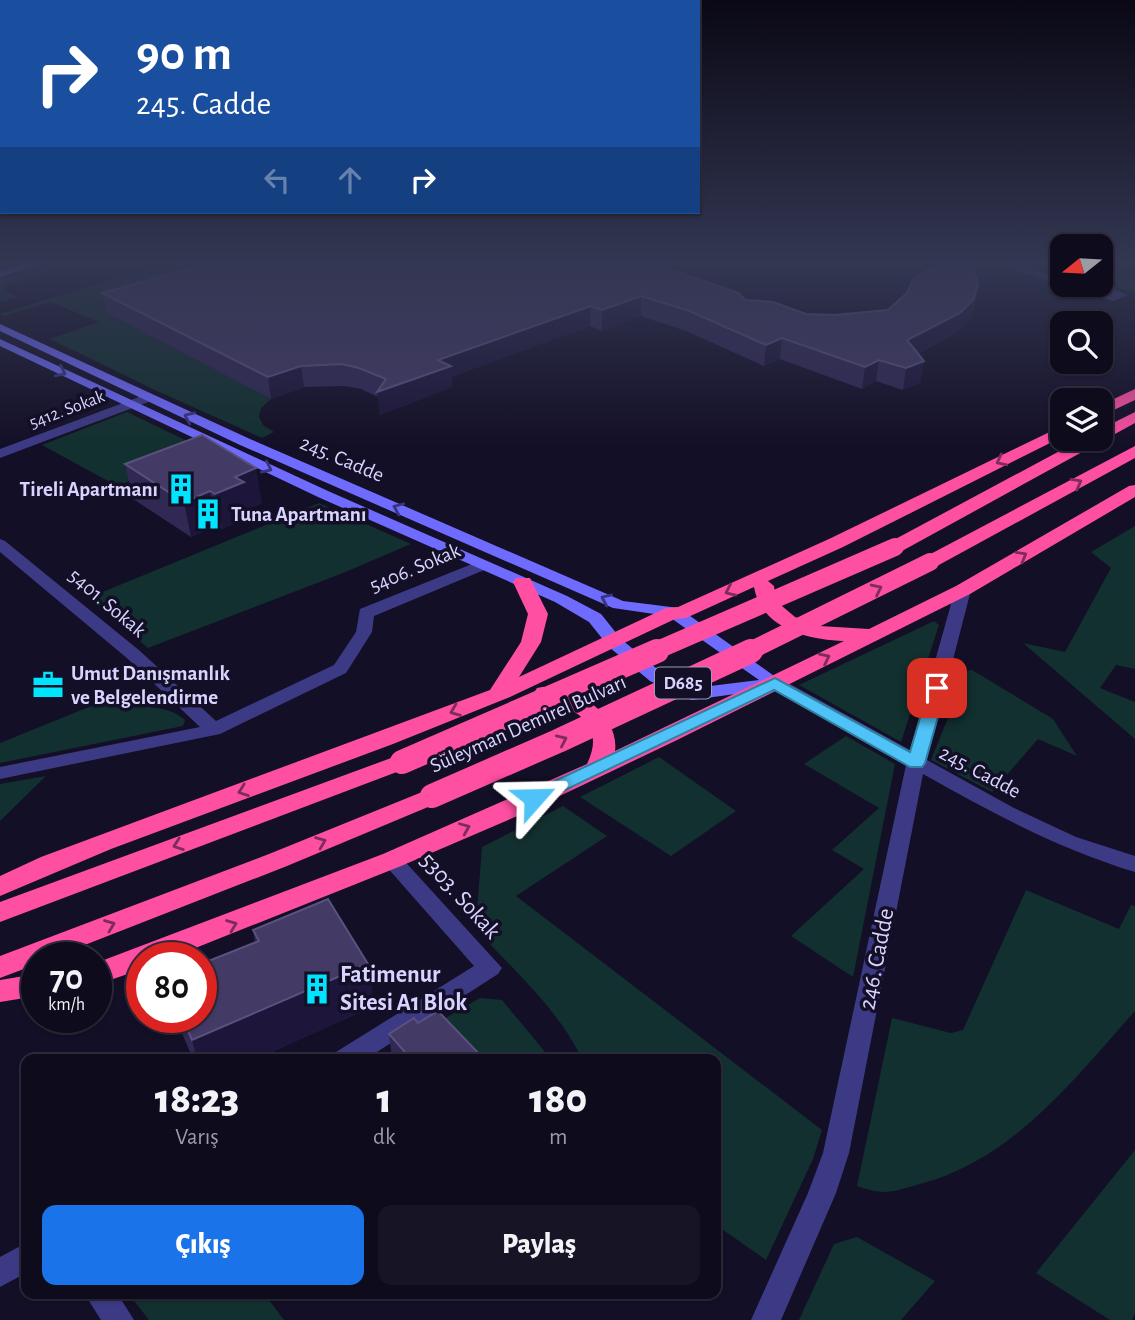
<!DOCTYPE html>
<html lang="tr">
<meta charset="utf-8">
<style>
:root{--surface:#0e0b1c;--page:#171425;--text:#f1f3f6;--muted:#9b9ba3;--line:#2e2b3b;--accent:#1a73e8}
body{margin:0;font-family:"Alegreya Sans",sans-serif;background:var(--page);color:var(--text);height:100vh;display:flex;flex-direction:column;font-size:26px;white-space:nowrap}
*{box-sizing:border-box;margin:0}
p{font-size:23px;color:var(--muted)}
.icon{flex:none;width:38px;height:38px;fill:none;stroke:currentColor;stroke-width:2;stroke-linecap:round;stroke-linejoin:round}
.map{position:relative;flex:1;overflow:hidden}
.drawer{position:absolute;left:21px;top:1054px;width:700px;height:245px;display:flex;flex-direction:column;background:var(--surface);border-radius:14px;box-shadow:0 2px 5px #0004,0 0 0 2px var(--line)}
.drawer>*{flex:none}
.hud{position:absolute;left:0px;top:0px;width:700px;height:214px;box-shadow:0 2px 5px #0004,0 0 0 2px var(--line);background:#1a4fa0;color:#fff;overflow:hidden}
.needle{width:46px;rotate:252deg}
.controls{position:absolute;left:1050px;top:234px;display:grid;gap:14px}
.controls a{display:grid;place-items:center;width:63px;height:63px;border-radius:14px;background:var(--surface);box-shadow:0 2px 5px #0004,0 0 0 2px var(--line);font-size:35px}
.speed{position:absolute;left:21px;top:942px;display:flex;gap:14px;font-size:35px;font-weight:700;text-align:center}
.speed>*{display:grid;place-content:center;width:91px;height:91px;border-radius:50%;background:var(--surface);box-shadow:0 2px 5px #0004,0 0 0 2px var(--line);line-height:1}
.speed small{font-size:18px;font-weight:400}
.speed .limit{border:10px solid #d22;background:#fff;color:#111}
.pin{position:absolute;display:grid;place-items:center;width:60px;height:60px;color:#fff;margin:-30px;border-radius:14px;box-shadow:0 4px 10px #0006}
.me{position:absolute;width:77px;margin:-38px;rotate:65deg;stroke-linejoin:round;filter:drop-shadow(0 0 5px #0008)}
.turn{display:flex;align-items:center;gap:24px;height:147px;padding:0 21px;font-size:32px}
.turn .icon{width:91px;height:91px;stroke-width:2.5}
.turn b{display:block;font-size:49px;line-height:60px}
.lanes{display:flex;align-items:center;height:66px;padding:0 21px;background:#0003;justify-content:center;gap:35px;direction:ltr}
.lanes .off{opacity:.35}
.eta{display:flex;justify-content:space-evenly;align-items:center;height:119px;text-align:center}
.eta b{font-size:42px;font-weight:800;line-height:49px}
.button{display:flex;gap:14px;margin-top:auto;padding:14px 21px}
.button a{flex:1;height:80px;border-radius:14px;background:var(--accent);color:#fff;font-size:28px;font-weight:800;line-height:80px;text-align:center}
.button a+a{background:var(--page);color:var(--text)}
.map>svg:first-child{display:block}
.green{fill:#12302f}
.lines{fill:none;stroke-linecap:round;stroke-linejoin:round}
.street{fill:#3d3a85;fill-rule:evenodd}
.secondary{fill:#6f6bff;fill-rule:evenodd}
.highway{fill:#ff4fa3;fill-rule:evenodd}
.highway-bridge-far1{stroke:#ff4fa3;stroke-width:18}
.highway-bridge{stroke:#ff4fa3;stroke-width:24}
.wall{fill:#312854}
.shaded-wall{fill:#1d163a}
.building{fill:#433a66;stroke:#5a527e;stroke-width:2}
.oneway{stroke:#38347d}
.oneway2{stroke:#7d2c5e}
.route{fill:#4fc3f7;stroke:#337fa1;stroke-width:2}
.labels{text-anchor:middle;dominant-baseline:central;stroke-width:7;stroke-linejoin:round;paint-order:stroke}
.far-street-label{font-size:18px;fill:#d9d4ff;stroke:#130f26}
.shield{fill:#130f26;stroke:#9e99be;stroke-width:2}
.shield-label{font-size:19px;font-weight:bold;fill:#d9d4ff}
.street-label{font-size:21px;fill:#d9d4ff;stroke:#130f26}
.poi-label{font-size:21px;font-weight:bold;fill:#d9d4ff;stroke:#130f26;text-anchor:start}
.near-street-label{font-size:24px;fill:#d9d4ff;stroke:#130f26}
.near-poi-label{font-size:24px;font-weight:bold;fill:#d9d4ff;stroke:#130f26;text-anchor:start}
</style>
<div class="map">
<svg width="1135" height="1320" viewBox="0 0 1135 1320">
<rect width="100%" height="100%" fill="#130f26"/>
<path class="green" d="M62 261H89L4 285 8 288 3 290 17 297 0 302V279Z
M173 261H291L115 317 271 399 261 408 259 417 263 425 274 432 262 438 155 390 50 339 99 322 51 302 4 316 0 314Z
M1101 271 1135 278V293L1101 283Z
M127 412 208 451 117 486 42 445Z
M319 503 411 544 343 573 148 648 88 598Z
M1135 526V669L1116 665 1100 688 1135 702V739L1023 643 1065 652 1111 568 1091 552Z
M934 621 939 625 901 742 799 685Z
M972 670 1053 719 1077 756 1038 739 992 792 931 760 967 671Z
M111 698C135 710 166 702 185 720L183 726 0 763V743Z
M846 736 895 764 853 977 791 936 864 869 832 850 879 808 804 764Z
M659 757 736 811 671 856 580 797Z
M46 776 0 821V784Z
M563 806 607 836 516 896 822 1130 813 1159 766 1260 716 1225V1059H582C559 1010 514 971 478 931L476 922 482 847Z
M1026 890 1119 929 1131 905 1135 906V1011C1074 1079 1013 1160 920 1184 891 1192 886 1196 857 1186L892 1018 951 1033 963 1030Z
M480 998 502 1000 551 1059H468L435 1024Z
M1135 1150V1313L1132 1320H1110L1036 1273Z
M857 1237 935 1281 901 1320H799L834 1244Z
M128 1293H264L284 1320H149Z"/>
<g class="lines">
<path class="street" d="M988 261H1005L1062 279V285Z
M1101 283 1128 295 1113 301 1067 285H1084L1101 291 1090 285Z
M147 394 151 395V401L0 458V449Z
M0 539 5 541 140 651 216 721 334 665 356 632 360 609 477 562H489L491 565 489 568 374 616 372 632 346 673 220 734 0 779V767L200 727 128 659 0 552Z
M963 585 971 590 927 760 1014 808 1076 837 1135 856V872C1059 849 992 813 923 774L849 1153 836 1193 781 1320H751L808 1193 823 1153 906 765 766 683 775 678 781 679 910 750 955 590Z
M392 852 399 855 502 968 498 974 366 1059H333L336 1052 474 966 385 865 381 860 385 855Z
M26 1243V1273L0 1287V1257Z
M84 1293H117L134 1320H101Z"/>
<path class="secondary" d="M34 261H51L0 277V271Z
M0 324 250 439 623 601 679 608 784 683 781 687 771 689 692 700 686 698 650 681 609 647 589 622 555 602 318 497 0 346V339L328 491 567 596 601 614 621 639 662 673 694 688 759 680 668 616 613 608 240 445 0 331Z"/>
<path class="highway" d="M1135 389V400L1101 416V405Z
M1135 412V423L902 551H888L886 547 888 543 1082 439H1101V429Z
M1062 426V437L843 547 768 581 774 586 776 601 795 617 820 626 869 629 956 586 1129 486 1135 485V497L970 594 675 741 522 814 401 866 173 957H142V969L96 985V963L383 854 587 764C603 730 586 714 553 702 546 700 539 700 534 693L537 688C571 680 620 714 615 751L844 641C807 640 761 628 754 587L686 618 675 619 510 697 393 744 111 849 0 896V876L41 857 490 690 521 642 528 614 513 582 516 578H530L548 614 541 642 519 677 666 608 678 607 829 539Z
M1135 446V458L937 566H923L921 562 923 558Z
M402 754 410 757 414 762 410 767 0 922V902Z
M432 788 440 790 444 796 440 802 287 866 54 957H37V964L0 978V956L269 854Z
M37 974V996L0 1002V980Z"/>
<path class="highway-bridge-far1" d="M653 652 895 547
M748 652 930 562"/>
<path class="highway-bridge" d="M402 762 657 651
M432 796 558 741 751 651"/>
</g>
<path class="wall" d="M613 265 745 300 806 314 834 315 975 305 970 320 956 333 918 354 924 361 920 383 903 390 876 381 862 389 780 359 764 366 686 331 641 316 602 331 590 326 451 377 452 387 380 415 378 397 361 389 344 386 304 387 271 399 107 313 102 293Z
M125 464 262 503 249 509 250 517 222 529 216 526 191 537 133 499Z
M253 930 368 964 374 1006 256 1059H193L175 1017H201L255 942Z
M418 1023 484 1059H392L389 1034Z"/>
<path class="shaded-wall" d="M978 286 975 305 970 320 956 333 904 361 907 340Z
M641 296V316L602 331V310Z
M591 306 590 326 451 377 452 387 380 415 377 392 438 360Z
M782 338 780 359 764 366 766 345Z
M879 360 876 381 862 389 865 367Z
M924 361 920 383 903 390 906 368Z
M301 366 304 387 271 399 268 377Z
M256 468 262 503 249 509 250 517 222 529 215 494 235 477Z
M210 491 216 526 191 537 184 502Z
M368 964 374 1006 256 1059H197L192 1040Z"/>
<path class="building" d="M219 261H603L613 265 625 261H636L654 264 739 293 745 300 773 302 806 314 834 315 888 310 907 293 914 278 928 270 942 268 973 266 978 286 973 300 960 313 907 340 924 361 906 368 879 360 865 367 782 338 766 345 687 310 641 296 602 310 591 306 438 360 451 366 377 392 386 379 359 368 342 364 301 366 268 377 102 293Z
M202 435 256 468 235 477 244 482 215 494 210 491 184 502 125 464Z
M328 899 368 964 192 1040 182 1017H201V964L259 941 253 930Z
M438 1011 484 1059H411L389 1034 414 1018 418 1023Z"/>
<defs><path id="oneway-chevron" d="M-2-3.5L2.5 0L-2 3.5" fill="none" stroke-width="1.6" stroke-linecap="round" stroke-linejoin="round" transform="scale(1.75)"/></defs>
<g class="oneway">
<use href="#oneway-chevron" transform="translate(61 372) rotate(26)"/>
<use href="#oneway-chevron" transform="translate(189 417) rotate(-156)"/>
<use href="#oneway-chevron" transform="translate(267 468) rotate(25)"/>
<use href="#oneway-chevron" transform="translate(398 508) rotate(-157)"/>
<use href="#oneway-chevron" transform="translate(606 599) rotate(-156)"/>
</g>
<g class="oneway2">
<use href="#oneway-chevron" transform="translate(1001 461) rotate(153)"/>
<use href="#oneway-chevron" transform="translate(1077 483) rotate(-29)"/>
<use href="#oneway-chevron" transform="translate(1022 556) rotate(-30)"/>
<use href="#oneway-chevron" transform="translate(877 589) rotate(-26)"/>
<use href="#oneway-chevron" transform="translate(730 591) rotate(155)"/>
<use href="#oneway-chevron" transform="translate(825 658) rotate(-26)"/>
<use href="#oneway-chevron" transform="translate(455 711) rotate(159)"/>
<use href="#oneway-chevron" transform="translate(562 740) rotate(-25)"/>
<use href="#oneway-chevron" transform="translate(243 791) rotate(160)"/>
<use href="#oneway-chevron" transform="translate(465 828) rotate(-23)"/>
<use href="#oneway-chevron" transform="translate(321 842) rotate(-22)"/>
<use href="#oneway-chevron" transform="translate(178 845) rotate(160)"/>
<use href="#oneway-chevron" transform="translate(110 925) rotate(-21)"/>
<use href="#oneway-chevron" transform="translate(232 925) rotate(-21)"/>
</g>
<linearGradient id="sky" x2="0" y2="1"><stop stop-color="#0a0815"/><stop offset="0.59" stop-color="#333752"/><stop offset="1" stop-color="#333752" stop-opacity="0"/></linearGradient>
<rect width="1135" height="446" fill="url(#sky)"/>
<path class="route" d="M775 678 910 752 929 688 937 683 943 685 946 688 925 763 922 767H910L774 690 540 802H527L525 798 527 794Z"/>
<defs>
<g id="building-bare" transform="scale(2.415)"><path d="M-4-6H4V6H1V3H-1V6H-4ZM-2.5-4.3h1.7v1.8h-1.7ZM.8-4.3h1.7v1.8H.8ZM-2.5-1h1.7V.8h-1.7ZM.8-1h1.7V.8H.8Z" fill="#00e5ff" stroke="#130f26" stroke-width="2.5" paint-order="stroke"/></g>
<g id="office-bare" transform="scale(2.415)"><path d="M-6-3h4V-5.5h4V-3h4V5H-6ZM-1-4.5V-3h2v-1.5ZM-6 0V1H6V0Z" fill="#00e5ff" stroke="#130f26" stroke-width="2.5" paint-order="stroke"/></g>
</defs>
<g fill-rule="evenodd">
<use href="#building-bare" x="181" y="489"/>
<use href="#building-bare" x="208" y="514"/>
<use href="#office-bare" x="48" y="685"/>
<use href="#building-bare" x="317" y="989"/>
</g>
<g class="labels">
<g class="far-street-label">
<text transform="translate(67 410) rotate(-21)">5412. Sokak</text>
</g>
<rect class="shield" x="655" y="667.5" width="56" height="31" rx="5"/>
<g class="shield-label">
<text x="683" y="683">D685</text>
</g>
<g class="street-label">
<text transform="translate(342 459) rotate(23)">245. Cadde</text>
<text transform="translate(415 568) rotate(-23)">5406. Sokak</text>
<text transform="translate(107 603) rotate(40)">5401. Sokak</text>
<text transform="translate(528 724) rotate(-24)">Süleyman Demirel Bulvarı</text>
<text transform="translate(980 772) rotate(28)">245. Cadde</text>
</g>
<g class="poi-label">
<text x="158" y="489" text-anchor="end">Tireli Apartmanı</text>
<text x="231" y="514">Tuna Apartmanı</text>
<text x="71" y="673">Umut Danışmanlık<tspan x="71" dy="24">ve Belgelendirme</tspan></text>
</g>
<g class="near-street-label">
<text transform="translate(460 896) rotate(48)">5303. Sokak</text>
<text transform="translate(877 959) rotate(-79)">246. Cadde</text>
</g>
<g class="near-poi-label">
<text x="340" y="975">Fatimenur<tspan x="340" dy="28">Sitesi A1 Blok</tspan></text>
</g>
</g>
</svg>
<div class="controls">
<a><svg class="needle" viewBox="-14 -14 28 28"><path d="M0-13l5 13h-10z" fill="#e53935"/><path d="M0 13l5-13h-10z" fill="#9b9ba3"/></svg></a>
<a><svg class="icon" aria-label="search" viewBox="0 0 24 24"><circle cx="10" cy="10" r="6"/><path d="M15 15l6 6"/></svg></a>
<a><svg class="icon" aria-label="layers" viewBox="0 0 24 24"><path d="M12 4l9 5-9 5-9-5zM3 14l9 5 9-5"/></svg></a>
</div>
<div class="speed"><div>70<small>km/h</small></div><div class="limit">80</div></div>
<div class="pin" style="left:937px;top:688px;background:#d93025"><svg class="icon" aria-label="arrive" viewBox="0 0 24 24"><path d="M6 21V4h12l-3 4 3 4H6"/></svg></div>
<svg class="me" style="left:534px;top:798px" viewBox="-20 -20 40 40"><path d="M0-17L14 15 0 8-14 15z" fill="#4fc3f7" stroke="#fff" stroke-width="4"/></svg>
<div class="hud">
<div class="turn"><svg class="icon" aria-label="right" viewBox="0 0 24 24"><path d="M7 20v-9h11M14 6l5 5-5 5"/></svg><div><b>90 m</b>245. Cadde</div></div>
<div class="lanes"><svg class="icon off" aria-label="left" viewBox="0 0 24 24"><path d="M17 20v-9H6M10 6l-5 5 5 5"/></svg><svg class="icon off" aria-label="ahead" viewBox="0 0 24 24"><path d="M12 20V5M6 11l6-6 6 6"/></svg><svg class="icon" aria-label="right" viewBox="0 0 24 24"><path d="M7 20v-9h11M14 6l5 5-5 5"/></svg></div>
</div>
<section class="drawer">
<div class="eta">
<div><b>18:23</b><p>Varış</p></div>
<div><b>1</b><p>dk</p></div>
<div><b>180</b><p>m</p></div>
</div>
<div class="button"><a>Çıkış</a><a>Paylaş</a></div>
</section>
</div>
